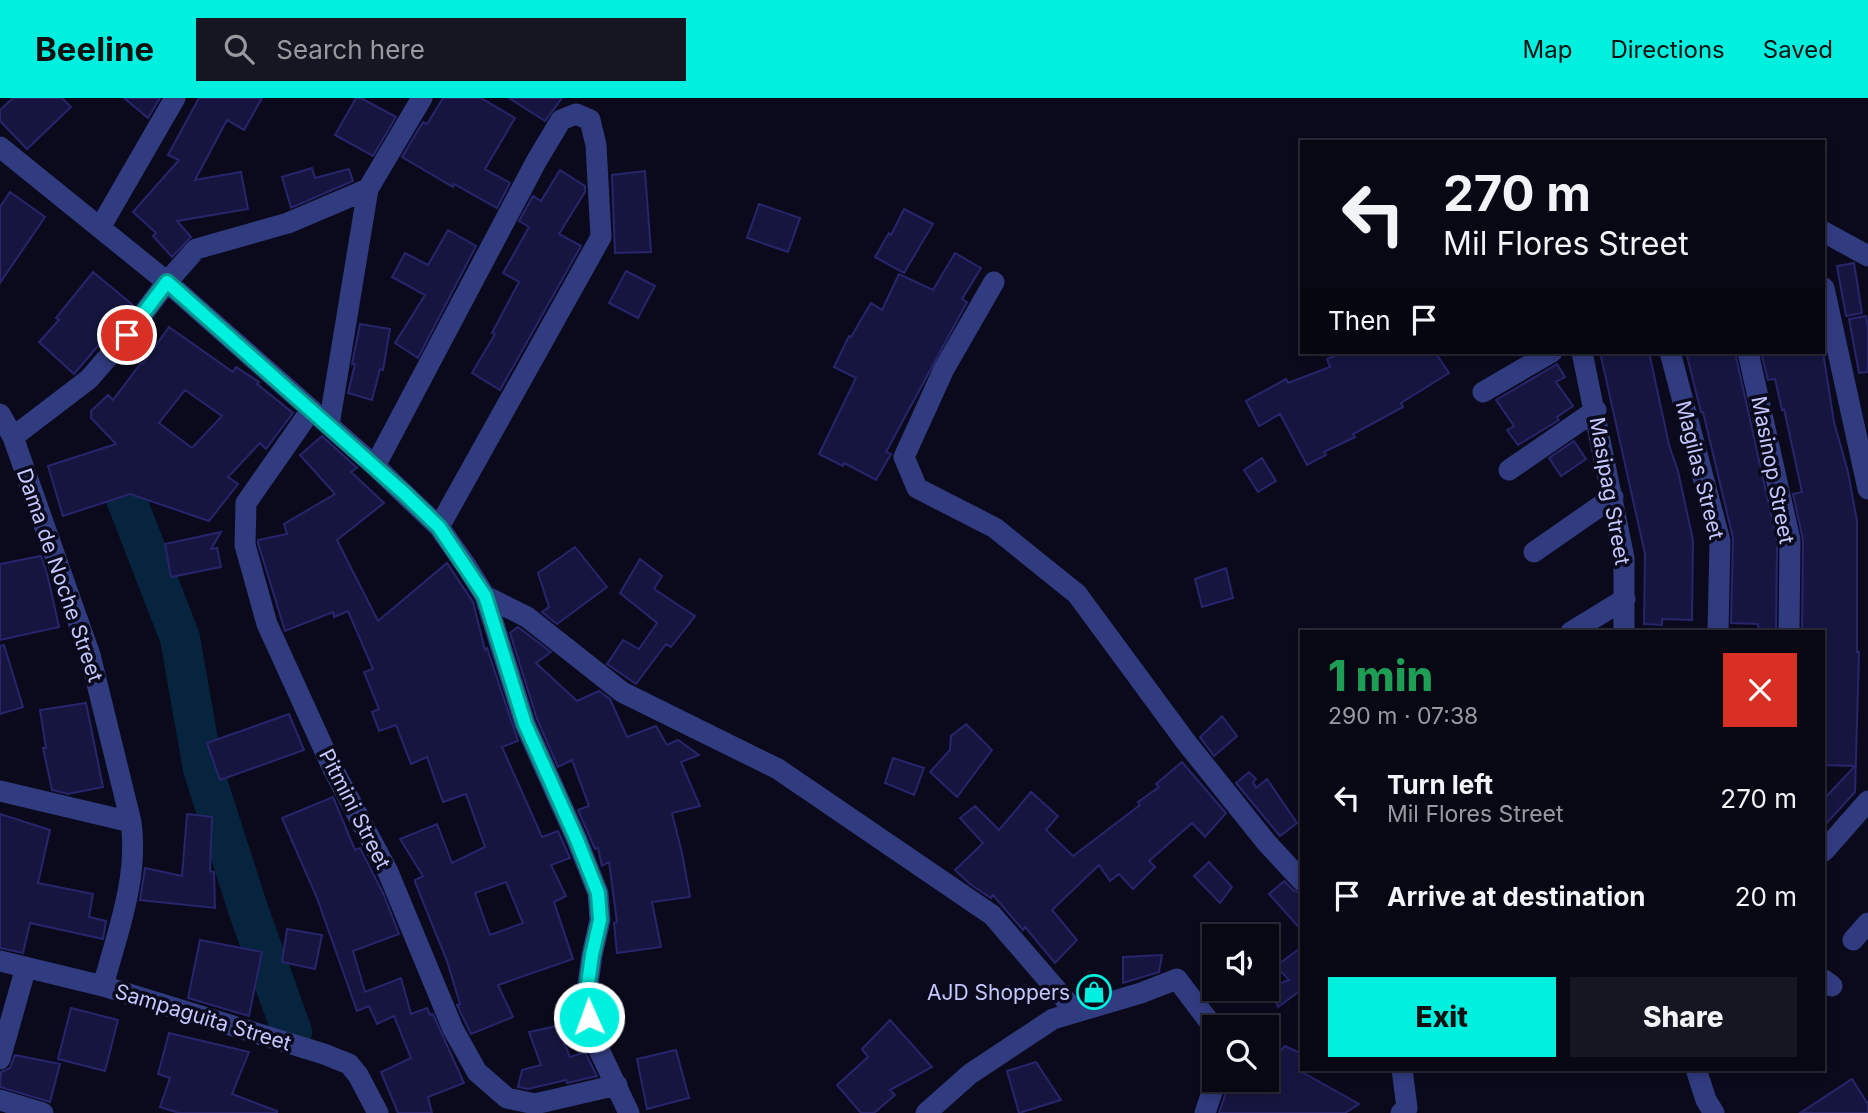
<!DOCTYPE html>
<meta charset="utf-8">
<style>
:root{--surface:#080815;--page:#161622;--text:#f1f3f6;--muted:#989aa0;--line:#292934;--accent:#00f0df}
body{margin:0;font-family:Inter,sans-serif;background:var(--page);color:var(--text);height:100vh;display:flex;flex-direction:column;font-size:26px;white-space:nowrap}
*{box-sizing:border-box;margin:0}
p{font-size:23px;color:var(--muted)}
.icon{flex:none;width:38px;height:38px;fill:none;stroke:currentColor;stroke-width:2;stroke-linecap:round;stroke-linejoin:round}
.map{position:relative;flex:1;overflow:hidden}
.sheet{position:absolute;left:1300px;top:532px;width:525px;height:441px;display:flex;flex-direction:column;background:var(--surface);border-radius:0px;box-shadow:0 4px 10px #0003,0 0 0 2px var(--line)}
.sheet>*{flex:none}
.guide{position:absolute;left:1300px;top:42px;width:525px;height:214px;border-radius:0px;box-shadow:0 4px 10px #0003,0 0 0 2px var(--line);background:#080815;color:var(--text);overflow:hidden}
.buttons{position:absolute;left:1202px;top:826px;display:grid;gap:14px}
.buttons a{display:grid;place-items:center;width:77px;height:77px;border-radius:0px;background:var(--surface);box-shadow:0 4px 10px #0003,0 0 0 2px var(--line);font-size:35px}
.pin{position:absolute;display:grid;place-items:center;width:60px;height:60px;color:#fff;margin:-30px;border:4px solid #fff;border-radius:50%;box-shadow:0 2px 7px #0007}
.me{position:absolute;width:77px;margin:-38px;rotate:358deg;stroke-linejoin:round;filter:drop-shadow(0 0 5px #0008)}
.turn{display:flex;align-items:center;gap:24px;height:147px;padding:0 28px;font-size:32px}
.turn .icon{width:91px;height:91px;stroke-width:2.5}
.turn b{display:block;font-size:49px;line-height:60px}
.then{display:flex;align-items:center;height:66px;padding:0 28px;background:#0003;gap:14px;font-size:26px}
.round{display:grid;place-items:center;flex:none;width:74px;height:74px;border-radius:0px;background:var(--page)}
.summary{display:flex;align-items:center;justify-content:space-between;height:119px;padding:0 28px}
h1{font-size:42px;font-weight:800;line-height:52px;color:#1e9e55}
.primary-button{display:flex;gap:14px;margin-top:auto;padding:14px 28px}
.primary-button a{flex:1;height:80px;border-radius:0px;background:var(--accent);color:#111;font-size:28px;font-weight:800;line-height:80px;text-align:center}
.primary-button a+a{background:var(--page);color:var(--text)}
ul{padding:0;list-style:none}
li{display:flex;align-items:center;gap:21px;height:98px;padding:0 28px}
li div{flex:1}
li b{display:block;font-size:26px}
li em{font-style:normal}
header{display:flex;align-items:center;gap:42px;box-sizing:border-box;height:98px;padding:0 35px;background:var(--accent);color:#111}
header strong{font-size:33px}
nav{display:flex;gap:38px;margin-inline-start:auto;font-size:24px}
.search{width:490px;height:63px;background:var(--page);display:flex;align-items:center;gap:18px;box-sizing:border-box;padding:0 24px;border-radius:0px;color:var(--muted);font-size:26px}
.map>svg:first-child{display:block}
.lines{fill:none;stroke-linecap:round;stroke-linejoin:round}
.river{stroke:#07243e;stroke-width:40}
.building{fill:#16153f;stroke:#27256c;stroke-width:2;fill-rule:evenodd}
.minor{stroke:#313b7f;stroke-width:21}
.route-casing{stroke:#009c91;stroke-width:18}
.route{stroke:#00f0df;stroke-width:12}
.labels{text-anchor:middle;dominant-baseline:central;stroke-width:7;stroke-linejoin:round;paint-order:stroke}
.street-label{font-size:21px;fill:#c5c8ff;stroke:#0a0a1c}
.poi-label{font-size:21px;fill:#c5c8ff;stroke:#0a0a1c;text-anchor:end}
</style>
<header>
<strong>Beeline</strong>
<div class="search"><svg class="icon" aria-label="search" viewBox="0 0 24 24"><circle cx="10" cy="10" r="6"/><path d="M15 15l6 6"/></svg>Search here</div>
<nav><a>Map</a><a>Directions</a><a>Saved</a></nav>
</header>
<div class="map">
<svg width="1868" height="1015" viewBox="0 0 1868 1015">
<rect width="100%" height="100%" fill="#0a0a1c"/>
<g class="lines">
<path class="river" d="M123 393 180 540 203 671 248 811 292 934"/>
</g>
<path class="building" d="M13 0H62L71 9 27 51 0 23V12Z
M124 0H160L148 20Z
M199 0H262L244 32 227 22 195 82 241 74 248 111 177 123 191 139 172 159 153 138 156 135 133 114 179 62 168 57Z
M356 0H361L396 19 373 58 335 37Z
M443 0H481L515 20 485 71 510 85 497 110 454 86 453 89 402 59 423 24 427 26Z
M509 0H562L545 23Z
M312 70 315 80 349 71 353 83 291 110 282 79Z
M560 72 585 88V94L559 136 581 148 500 292 472 275 495 236 492 235 519 184 503 175 529 129 519 123 533 98 541 103Z
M645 73 651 154 615 155 612 77Z
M10 94 45 119 0 185V109Z
M759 106 800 120 788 154 747 140Z
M904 111 933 126 904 175 875 159 889 135 891 137Z
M448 132 476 148 418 260 395 245 425 197 392 179 405 155 428 167Z
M955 155 981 170 962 201 967 204 886 354 891 356 876 382 844 365 843 368 819 356 856 280 834 269 849 238 851 239 871 205 882 212 899 176 933 192Z
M1854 165 1862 215 1846 218 1837 168Z
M626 173 655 188 638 220 609 205Z
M93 174 133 207 74 276 39 244 59 222 56 220Z
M1866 218 1868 232V274L1859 275 1849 221Z
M360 226 390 231 383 272 380 271 372 302 348 295 355 266H352Z
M169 229 233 274 236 269 259 284 257 286 293 315 266 351 260 345 228 379 238 386 209 423 130 396 63 418 48 368 116 346 91 320V313L108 297 113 302 141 265 143 266ZM185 292 222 318 192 350 159 325Z
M1342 254H1435L1449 275 1401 305 1403 309 1353 336 1355 339 1324 354 1326 357 1307 367 1280 316 1259 328 1246 303 1286 281 1288 285 1330 269 1327 261Z
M1600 254H1649L1669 347 1678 373 1693 442 1692 522 1662 521V527L1644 526 1645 456Z
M1686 254H1735L1777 443 1776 534H1758V526L1731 525 1733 440 1703 314H1701Z
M1761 254H1823L1834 324 1848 374 1857 423V554H1859L1855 694 1824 728V701L1855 668 1824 667V534H1802L1803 442 1793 396 1802 394 1784 311 1782 312 1775 281 1768 282Z
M1557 266 1565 279 1556 284 1573 308 1557 319 1559 322 1518 347 1507 332 1514 328 1496 302Z
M322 338 357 370 351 374 384 405 337 442 378 523 447 465 473 504 485 552 487 550 518 643 502 649 542 739 558 733 570 760 551 767 566 798 554 804 573 861 498 887 513 919 471 936 457 907 460 906 447 863 415 784V782L423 778 400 741 437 726 452 765 485 749 466 696 443 704 427 659 411 666 396 627 379 633 372 614 379 611 364 574 373 571 348 513 334 519 333 514 285 533 258 445V442L287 436 284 426 335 396 300 357ZM506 784 523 825 490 837 475 795Z
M1574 343 1586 361 1561 378 1549 360Z
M1262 360 1276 383 1258 394 1244 372Z
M221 434 211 451 217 450 221 469 171 479 165 446Z
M575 449 607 489 557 526 542 514 549 509 538 475Z
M41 458 47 475 59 529 0 542V466Z
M640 461 662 478 654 491 695 518 671 549 666 546 636 586 607 566 623 542 639 551 657 525 620 495Z
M1226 470 1233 500 1202 509 1195 481Z
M518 529 551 554 536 565 577 603 599 593 610 601 627 639 656 628 667 647 678 642 699 657 681 664 700 708 672 715 682 755 690 799 652 804 661 849 617 855 614 825 617 824 609 764 602 768 598 750 595 751 578 712 589 708 572 662 558 669 537 621 510 535Z
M4 547 23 609 0 616V548Z
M86 605 103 689 68 696 52 692 43 650H46L40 612Z
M289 616 304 652 220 682 207 645Z
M1222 618 1237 638 1214 658 1200 639Z
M966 626 992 652 957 699 930 674 950 652 951 638Z
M893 660 924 670 914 697 885 685Z
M1182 664 1226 715 1205 739 1192 725 1149 763 1155 769 1133 791 1119 776 1110 783 1099 767 1052 812 1077 842 1055 865 1025 829 1023 832 993 797 991 800 970 786 955 772 983 745 960 720 975 708 999 732 1031 694 1058 718 1046 732 1073 758 1140 707 1138 704 1159 689 1156 686Z
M1249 674 1256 681 1253 684 1256 690 1267 681 1297 725 1280 738 1236 685Z
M333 699 355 752 360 750 383 795 399 836 353 853 365 894 401 880 411 916 427 910 430 917 433 916 464 985 428 999 432 1015H398L381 974 411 960 394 918 377 926 369 908 357 913 317 800 282 720Z
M0 716 50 732 38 785 93 796 89 819 106 823 103 841 30 825 23 855 0 850Z
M187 716 212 719 210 773 214 774 215 810 140 802 145 770 182 778Z
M1209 764 1232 789 1220 805 1194 778Z
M1284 783 1293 792 1302 796V833L1269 796Z
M287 831 322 837 315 871 282 864Z
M200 842 262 854 249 918 188 900Z
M1302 849V896L1300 893 1278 909 1270 889 1289 882 1276 868Z
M1162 857 1159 874 1123 885V859Z
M71 910 118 922 105 973 58 961Z
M890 922 932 969 890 992 895 997 874 1015H861L837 987 868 959 862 951Z
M557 928 570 959 585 954 597 978 567 985 566 982 528 991 518 989 522 972 541 967 529 934Z
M169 935 249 954 232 996 277 1013V1015H179L160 1009 170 980 158 976Z
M1285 948 1302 956V974L1359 1006 1345 1015H1219L1229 985 1233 982H1267V968Z
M676 952 689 1000 647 1011 637 961Z
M15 957 60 966 50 1004 0 989 1 974 10 970Z
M1036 964 1061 1002 1019 1015 1007 973Z
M1852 981 1868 1006V1015H1800Z"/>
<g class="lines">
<path class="minor" d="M0 49 167 184 375 368 439 429 467 469 485 498 525 626 577 742 598 795 600 822 592 857 586 900 593 939 629 1015
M101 128 175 0
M1824 134 1868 158
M994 184 944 271 904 359 917 390 995 430 1077 496 1186 644 1266 744 1302 783
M1824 190 1868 391
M1582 254 1624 460V534
M1670 254 1720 443 1718 534
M1748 254 1790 442 1789 534
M1483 294 1552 254
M311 312 246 405 245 447 267 526 333 671 388 774 453 931 477 974 507 1000 535 1006 617 987
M0 316 13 339 90 557 131 724C139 779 117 836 103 888
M329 327 368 91 422 0
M13 339 89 281 127 237 167 184 196 151 288 125 368 91
M375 368 537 62 561 22 576 16 590 22 596 47 601 139 439 429
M1509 372 1596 312
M1534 454 1613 399
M485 498 527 519 622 594 778 671 992 817 1076 914
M1571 534 1625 501
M0 693 131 724
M1824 753 1868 703
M1853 842 1868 825
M0 863 103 888 324 956 349 966 358 977 378 1015
M1824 882 1832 888
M0 961 26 869
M1696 971 1706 1002 1714 1015
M0 1002 43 1015
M926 1015 970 976 1053 921 1141 895 1177 881 1214 930
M1205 1015 1216 982
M1401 1015 1407 1010 1402 971"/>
</g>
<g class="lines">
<g class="route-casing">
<path id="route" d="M127 237 167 184 405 396 439 429 485 498 525 626 577 742 598 795 600 822 592 857 586 900 589 919"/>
</g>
<use href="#route" class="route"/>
</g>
<defs>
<g id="shop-ring" transform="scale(1.75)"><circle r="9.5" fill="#0a0a1c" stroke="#00f0df" stroke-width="1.5"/><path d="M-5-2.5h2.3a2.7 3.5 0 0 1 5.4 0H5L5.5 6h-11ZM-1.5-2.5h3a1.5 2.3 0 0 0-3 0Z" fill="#00f0df"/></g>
</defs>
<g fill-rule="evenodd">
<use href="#shop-ring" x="1094" y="894"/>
</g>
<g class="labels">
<g class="street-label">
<text transform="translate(1700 372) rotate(76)">Magilas Street</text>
<text transform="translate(1773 372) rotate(79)">Masinop Street</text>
<text transform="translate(1610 393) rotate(80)">Masipag Street</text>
<text transform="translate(60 477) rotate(71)">Dama de Noche Street</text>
<text transform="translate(355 711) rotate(63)">Pitmini Street</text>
<text transform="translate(203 919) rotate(17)">Sampaguita Street</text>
</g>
<g class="poi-label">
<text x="1070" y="894">AJD Shoppers</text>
</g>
</g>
</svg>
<div class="buttons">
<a><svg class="icon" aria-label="sound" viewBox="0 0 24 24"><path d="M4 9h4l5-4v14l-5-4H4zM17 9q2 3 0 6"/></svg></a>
<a><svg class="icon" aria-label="search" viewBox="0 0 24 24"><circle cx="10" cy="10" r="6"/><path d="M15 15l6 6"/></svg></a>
</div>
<div class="pin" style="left:127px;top:237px;background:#d93025"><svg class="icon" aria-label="arrive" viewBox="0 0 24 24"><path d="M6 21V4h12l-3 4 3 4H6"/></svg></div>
<svg class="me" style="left:589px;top:919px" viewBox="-20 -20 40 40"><circle r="17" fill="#00f0df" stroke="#fff" stroke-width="3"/><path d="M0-11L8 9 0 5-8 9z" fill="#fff"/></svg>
<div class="guide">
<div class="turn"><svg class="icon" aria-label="left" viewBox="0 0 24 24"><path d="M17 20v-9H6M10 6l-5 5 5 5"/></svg><div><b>270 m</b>Mil Flores Street</div></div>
<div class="then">Then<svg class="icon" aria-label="arrive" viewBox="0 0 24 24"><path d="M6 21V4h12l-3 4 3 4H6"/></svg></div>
</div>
<section class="sheet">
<div class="summary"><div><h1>1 min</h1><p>290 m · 07:38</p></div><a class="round" style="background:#d93025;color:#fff"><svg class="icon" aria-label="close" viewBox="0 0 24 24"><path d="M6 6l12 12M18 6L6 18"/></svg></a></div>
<ul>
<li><svg class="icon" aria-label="left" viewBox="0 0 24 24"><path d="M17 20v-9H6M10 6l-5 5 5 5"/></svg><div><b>Turn left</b><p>Mil Flores Street</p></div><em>270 m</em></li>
<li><svg class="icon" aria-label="arrive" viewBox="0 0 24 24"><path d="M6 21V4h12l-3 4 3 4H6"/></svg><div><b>Arrive at destination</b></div><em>20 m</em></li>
</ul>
<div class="primary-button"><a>Exit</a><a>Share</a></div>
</section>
</div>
